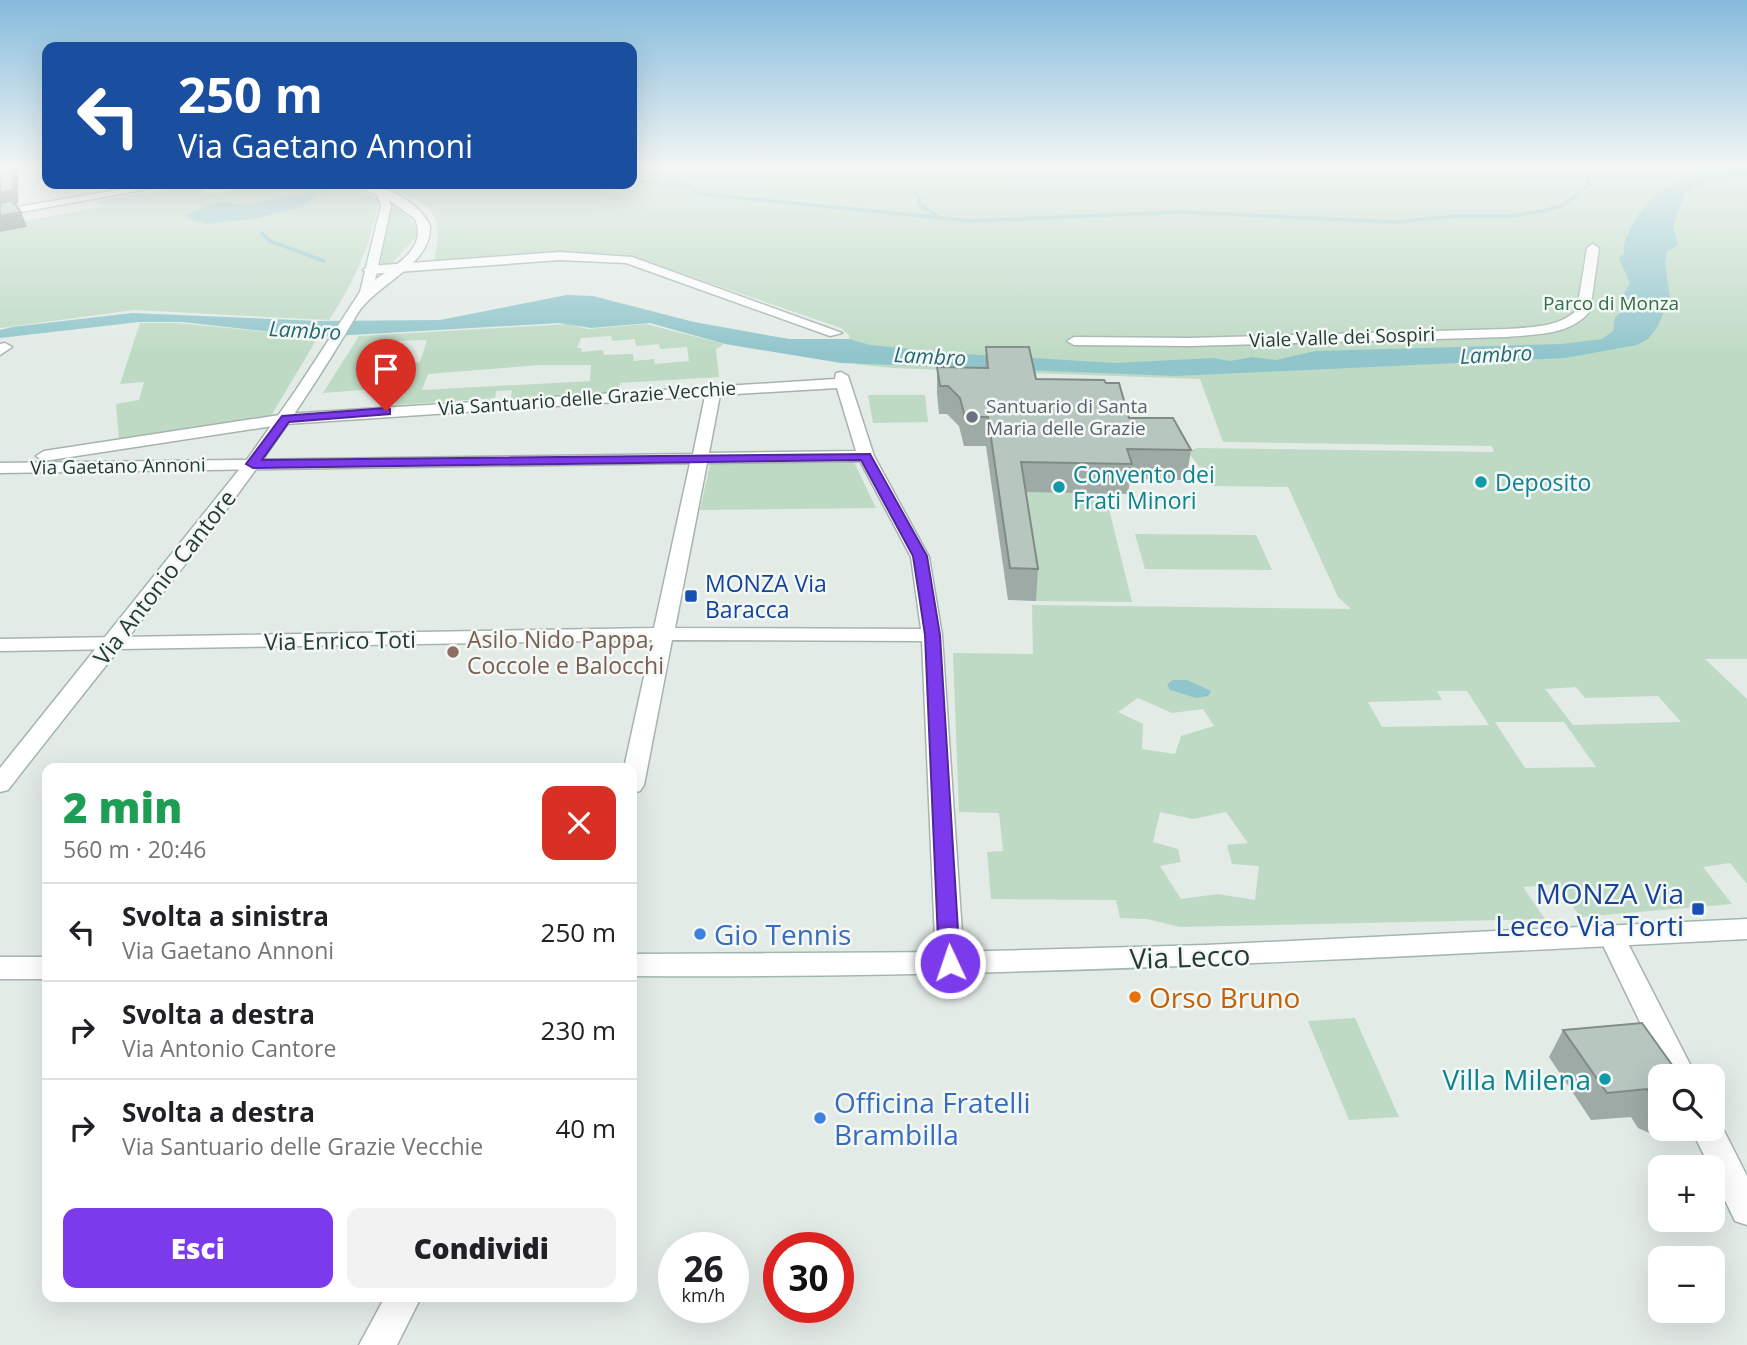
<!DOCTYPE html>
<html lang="it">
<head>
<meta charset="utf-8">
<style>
  body { margin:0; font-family:"Open Sans",sans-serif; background:#f2f2f2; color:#202124; height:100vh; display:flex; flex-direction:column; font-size:26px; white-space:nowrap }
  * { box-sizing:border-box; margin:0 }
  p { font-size:23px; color:#757577 }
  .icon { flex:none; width:38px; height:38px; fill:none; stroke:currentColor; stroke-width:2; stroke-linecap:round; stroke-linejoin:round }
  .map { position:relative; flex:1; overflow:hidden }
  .details { position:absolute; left:42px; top:763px; width:595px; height:539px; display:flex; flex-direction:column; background:#fff; border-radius:14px; box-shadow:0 7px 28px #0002 }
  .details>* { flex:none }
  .hud { position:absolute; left:42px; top:42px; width:595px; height:147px; border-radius:14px; box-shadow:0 7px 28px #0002; background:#1a4fa0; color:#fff; overflow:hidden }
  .controls { position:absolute; left:1648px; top:1064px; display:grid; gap:14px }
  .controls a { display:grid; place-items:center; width:77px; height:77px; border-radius:14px; background:#fff; box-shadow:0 7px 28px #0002; font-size:35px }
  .speed { position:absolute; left:658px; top:1232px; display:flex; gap:14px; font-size:35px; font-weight:700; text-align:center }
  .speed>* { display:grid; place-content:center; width:91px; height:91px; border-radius:50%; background:#fff; box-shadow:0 7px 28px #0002; line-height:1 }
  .speed small { font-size:18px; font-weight:400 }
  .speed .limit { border:10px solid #d22; background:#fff; color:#111 }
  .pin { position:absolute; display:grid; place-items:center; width:60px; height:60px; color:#fff; margin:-72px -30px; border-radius:50% 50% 50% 0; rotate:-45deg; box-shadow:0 0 7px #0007 }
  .pin .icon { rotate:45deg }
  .me { position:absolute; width:77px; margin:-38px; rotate:357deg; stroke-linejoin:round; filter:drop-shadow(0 0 5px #0008) }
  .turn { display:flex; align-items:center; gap:24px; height:147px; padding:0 21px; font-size:32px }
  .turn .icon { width:91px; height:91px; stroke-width:2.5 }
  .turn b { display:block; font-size:49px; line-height:60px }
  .round { display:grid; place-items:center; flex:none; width:74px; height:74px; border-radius:14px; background:#f2f2f2 }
  .headline { display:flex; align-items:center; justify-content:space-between; height:119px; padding:0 21px }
  h1 { font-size:42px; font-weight:800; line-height:52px; color:#1e9e55 }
  .action { display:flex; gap:14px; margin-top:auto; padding:14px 21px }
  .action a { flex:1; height:80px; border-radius:14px; background:#7c3aed; color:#fff; font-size:28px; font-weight:800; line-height:80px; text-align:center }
  .action a+a { background:#f2f2f2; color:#202124 }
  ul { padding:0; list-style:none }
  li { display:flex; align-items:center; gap:21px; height:98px; padding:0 21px; border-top:2px solid #e0e0e0 }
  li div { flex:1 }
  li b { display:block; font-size:26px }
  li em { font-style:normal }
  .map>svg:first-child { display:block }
  .green { fill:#bedac4; fill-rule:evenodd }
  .water { fill:#90c5cb }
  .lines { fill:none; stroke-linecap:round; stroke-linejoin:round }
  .stream { stroke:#90c5cb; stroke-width:3.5 }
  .minor-casing { stroke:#a6b3ae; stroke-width:3 }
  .secondary-casing { stroke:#a2b6ae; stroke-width:3 }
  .minor { fill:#fff; fill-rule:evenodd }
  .secondary { fill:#fff; fill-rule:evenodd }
  .wall { fill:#9eaaa5 }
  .shaded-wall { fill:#818b86 }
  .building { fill:#b8c6c0; stroke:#818b86; stroke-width:2 }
  .route { fill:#7c3aed; stroke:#51269a; stroke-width:2 }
  .worship-dot { fill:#6b7280; stroke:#f3f8f5; stroke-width:2.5 }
  .culture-dot { fill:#0f9aa8; stroke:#f3f8f5; stroke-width:2.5 }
  .transit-dot { fill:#1a4fb4; stroke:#f3f8f5; stroke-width:2.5 }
  .education-dot { fill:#8d6e63; stroke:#f3f8f5; stroke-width:2.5 }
  .shop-dot { fill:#3f7fe0; stroke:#f3f8f5; stroke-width:2.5 }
  .food-dot { fill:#e8710a; stroke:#f3f8f5; stroke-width:2.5 }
  .labels { text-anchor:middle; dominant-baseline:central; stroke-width:5; stroke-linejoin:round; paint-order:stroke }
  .far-park-label { font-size:19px; fill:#326e46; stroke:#f3f8f5 }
  .far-street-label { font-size:19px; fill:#243b34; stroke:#f3f8f5 }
  .far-worship-label { font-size:19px; fill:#5b616d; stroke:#f3f8f5; text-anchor:start }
  .far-water-label { font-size:21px; font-style:italic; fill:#246871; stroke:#f3f8f5 }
  .culture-label { font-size:23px; fill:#0d838f; stroke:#f3f8f5; text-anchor:start }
  .street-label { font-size:23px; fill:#243b34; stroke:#f3f8f5 }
  .transit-label { font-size:23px; fill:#164399; stroke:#f3f8f5; text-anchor:start }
  .education-label { font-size:23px; fill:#785e54; stroke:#f3f8f5; text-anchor:start }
  .near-transit-label { font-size:28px; fill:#164399; stroke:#f3f8f5; text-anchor:end }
  .near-shop-label { font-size:28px; fill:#366cbe; stroke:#f3f8f5; text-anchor:start }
  .near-street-label { font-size:28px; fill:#243b34; stroke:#f3f8f5 }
  .near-food-label { font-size:28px; fill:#c56008; stroke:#f3f8f5; text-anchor:start }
  .near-culture-label { font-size:28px; fill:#0d838f; stroke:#f3f8f5; text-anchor:end }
</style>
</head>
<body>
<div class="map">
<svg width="1747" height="1345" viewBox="0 0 1747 1345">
  <rect width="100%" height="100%" fill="#e3ebe7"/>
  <g class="green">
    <path d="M 632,167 L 1747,167 L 1747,659 L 1705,659 L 1747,699 L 1747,884 L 1730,863 L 1703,867 L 1732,904 L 1580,917 L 1557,884 L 1523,887 L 1545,919 L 1180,927 L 1147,919 L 1120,918 L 1116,900 L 991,899 L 987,852 L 1003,851 L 999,813 L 959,812 L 953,653 L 1033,654 L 1032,605 L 1351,609 L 1338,597 L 1288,487 L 1213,486 L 1188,452 L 1197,448 L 1494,452 L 1492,446 L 1223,442 L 1200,379 L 892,368 L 856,364 L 849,335 L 841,328 L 631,256 L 571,252 L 433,263 C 449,203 422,202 376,184 L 632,184 ZM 1576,687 L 1585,698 L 1658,696 L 1681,722 L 1573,725 L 1545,689 ZM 1437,691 L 1467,691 L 1489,725 L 1382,727 L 1368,702 L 1442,700 ZM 1138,698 L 1172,713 L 1203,709 L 1214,726 L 1181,736 L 1175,754 L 1142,749 L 1143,724 L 1118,712 ZM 1495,722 L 1564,722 L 1596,767 L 1525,768 ZM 1160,812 L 1193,819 L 1226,812 L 1248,843 L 1227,845 L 1232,864 L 1259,866 L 1255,900 L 1218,894 L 1181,899 L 1160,866 L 1181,862 L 1178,849 L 1153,842 Z"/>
    <path d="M 196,184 L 208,194 C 252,186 341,168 378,200 C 372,243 353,284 329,320 L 134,310 L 0,328 L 0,232 L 27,227 L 22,222 L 105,206 L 98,201 Z"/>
    <path d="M 390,199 L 416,226 L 416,237 L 391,264 L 380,265 L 392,206 Z"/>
    <path d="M 140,323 L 177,323 L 318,337 L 271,416 L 119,441 L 116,404 L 139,400 L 144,382 L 120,384 Z"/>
    <path d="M 567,324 L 588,329 L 646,324 L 724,344 L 716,349 L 719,377 L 620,383 L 619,392 L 511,398 L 512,390 L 496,391 L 495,398 L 395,405 L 400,387 L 323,393 L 359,336 ZM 611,336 L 612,341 L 635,339 L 636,346 L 659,344 L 660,349 L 687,347 L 689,361 L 655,364 L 654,359 L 634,361 L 633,354 L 604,355 L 603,350 L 582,352 L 581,348 L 577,348 L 581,338 ZM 427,340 L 420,362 L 414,363 L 407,383 L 364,385 L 372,364 L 382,363 L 390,341 ZM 540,365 L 591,365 L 590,381 L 422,390 L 428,374 Z"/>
    <path d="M 868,395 L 925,395 L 928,422 L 873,423 Z"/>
    <path d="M 854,462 L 876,508 L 700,510 L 710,464 Z"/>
    <path d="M 1019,491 L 1105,493 L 1132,602 L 1036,601 Z"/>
    <path d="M 1135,534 L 1256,535 L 1272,570 L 1145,569 Z"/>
    <path d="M 1355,1018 L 1399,1117 L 1349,1120 L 1308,1021 Z"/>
  </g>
  <g class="water">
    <path d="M 1747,168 L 1747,177 L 1717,180 L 1695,186 L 1685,193 L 1673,227 L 1678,245 L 1667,252 L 1665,263 L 1670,298 L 1658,326 L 1648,339 L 1637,345 L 1565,358 L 1176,376 L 1101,373 L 841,363 L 725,344 L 650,323 L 591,328 L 559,323 L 317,337 L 182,322 L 139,322 L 0,338 L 0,330 L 12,327 L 132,313 L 318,321 L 440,320 L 567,295 L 593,296 L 694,322 L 789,339 L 849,339 L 870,345 L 964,354 L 1115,363 L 1213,358 L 1230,361 L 1252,357 L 1276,360 L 1316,351 L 1562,344 L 1602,339 L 1613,331 L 1615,317 L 1626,309 L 1624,294 L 1630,283 L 1619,258 L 1624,253 C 1622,245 1628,233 1633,224 C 1656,180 1700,171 1747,168 Z"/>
    <path d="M 319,190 L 304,207 L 257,218 L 207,224 L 191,220 L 185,214 L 220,202 L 245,205 Z"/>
    <path d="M 1173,680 L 1187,680 L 1211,691 L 1208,696 L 1196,698 L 1170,690 L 1167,685 Z"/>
  </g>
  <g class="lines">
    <g class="stream">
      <path d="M 632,181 L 683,184 L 701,194 L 971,221 L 1180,212 L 1396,222 L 1456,216 L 1512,216 L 1543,211 L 1564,205 L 1590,184 L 1585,170 L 1587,167"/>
      <path d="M 320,192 L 327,191"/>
      <path d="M 915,193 L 919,196 L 919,204 L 937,216"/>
      <path d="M 262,233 L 270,241 L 324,261"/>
    </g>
    <defs>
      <g id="minor">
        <path d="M 152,184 L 174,184 L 0,216 L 0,210 Z"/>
        <path d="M 1593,244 L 1599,248 L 1590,311 C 1570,336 1535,334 1506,337 L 1190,346 L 1074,345 L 1067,341 L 1074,337 L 1190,338 L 1506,329 C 1531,327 1558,328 1577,310 L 1587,248 Z"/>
        <path d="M 560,252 L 632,257 L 842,333 L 830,336 L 626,263 L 560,260 L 369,274 L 363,270 L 369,266 Z"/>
        <path d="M 5,343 L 12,347 L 0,355 L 0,344 Z"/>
        <path d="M 841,372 L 848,376 L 874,456 L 929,557 L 942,635 L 964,963 L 960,971 L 950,974 L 940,971 L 936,963 L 922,641 L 672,640 L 644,785 L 640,791 L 632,793 L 632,768 L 624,768 L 652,640 L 0,651 L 0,639 L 654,628 L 690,463 L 0,473 L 0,463 L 693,454 L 705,396 L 286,424 L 44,461 L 36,456 L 44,451 L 286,414 L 835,379 L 836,373 ZM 837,388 L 856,451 L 709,453 L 720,395 ZM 860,461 L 911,557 L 921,629 L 675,628 L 707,463 Z"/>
        <path d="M 1611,925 L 1620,928 L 1696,1076 L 1666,1076 L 1598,935 L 1602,928 Z"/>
        <path d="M 1713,1118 L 1718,1119 L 1747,1176 L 1747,1225 L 1735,1221 L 1713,1175 L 1713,1167 L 1710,1167 L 1691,1129 L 1713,1129 Z"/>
        <path d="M 385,1297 L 421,1297 L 397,1345 L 359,1345 Z"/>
      </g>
      <g id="secondary">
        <path d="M 354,184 C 382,183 418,200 430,226 C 432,266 375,283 356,316 C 257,485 128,635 8,790 L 0,792 L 0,768 L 246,461 L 296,390 L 360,292 L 381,206 L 377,195 ZM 389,200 L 415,219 C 428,248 396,265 375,280 L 391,206 Z"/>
        <path d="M 1747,919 L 1747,939 C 1375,958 1004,979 632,976 L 632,954 L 950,952 L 1206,945 Z"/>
        <rect x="0" y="957" width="47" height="22"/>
      </g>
    </defs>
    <use href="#minor" class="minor-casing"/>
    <use href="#secondary" class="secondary-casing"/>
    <use href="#minor" class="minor"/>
    <use href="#secondary" class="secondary"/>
  </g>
  <g class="wall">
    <path d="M 986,347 L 1036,379 L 1129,418 L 1191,450 L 1186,480 L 1130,479 L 1128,494 L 1026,492 L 1038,569 L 1036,601 L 1008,600 L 986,446 L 964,446 L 959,426 L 947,414 L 939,414 L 937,394 L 937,367 L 985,368 Z"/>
    <path d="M 1563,1030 L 1661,1076 L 1661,1129 L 1667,1129 L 1665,1132 L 1654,1135 L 1638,1128 L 1631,1117 L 1591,1120 L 1549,1057 Z"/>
  </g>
  <g class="shaded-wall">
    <path d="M 13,167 L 18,168 L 18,204 L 0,209 L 0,193 Z"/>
    <path d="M 21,212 L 27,227 L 0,232 L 0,216 Z"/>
    <path d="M 1661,1125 L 1661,1129 L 1667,1129 L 1665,1132 L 1654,1135 Z"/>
  </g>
  <g class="building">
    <path d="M 0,167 L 13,167 L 13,190 L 0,193 Z"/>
    <path d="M 12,201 L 21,212 L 0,216 L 0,203 Z"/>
    <path d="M 986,347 L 1029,347 L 1036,379 L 1104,380 L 1106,383 L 1119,383 L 1129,418 L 1173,418 L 1191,450 L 1127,449 L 1132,464 L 1021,462 L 1038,569 L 1010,568 L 988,417 L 965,417 L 960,398 L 948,386 L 940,386 L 937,367 L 988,368 Z"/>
    <path d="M 1642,1023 L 1680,1076 L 1661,1076 L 1661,1103 L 1655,1101 L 1647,1089 L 1607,1093 L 1563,1030 Z"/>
  </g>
  <linearGradient id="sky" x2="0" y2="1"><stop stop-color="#85bbdc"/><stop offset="0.47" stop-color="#f2f6f4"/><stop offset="1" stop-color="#f2f6f4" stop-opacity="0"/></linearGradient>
  <rect width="1747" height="355" fill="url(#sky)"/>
  <path class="route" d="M 386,408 L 390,409 L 390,414 L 289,422 L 262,460 L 870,454 L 927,556 L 940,635 L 960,963 L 957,968 L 942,968 L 939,963 L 925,635 L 919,595 L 913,556 L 861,460 L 253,468 L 246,464 L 282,416 Z"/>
  <circle class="worship-dot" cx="972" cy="417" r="7"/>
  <g class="culture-dot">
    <circle cx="1481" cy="482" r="7"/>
    <circle cx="1059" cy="487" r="7"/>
    <circle cx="1605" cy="1079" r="7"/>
  </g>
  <g class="transit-dot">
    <rect x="684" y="589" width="14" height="14" rx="3.5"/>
    <rect x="1691" y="902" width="14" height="14" rx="3.5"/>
  </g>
  <circle class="education-dot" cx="453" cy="652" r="7"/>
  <g class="shop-dot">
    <circle cx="700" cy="934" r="7"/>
    <circle cx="820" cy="1118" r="7"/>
  </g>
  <circle class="food-dot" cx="1135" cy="997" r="7"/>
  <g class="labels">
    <g class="far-park-label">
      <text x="1611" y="303">Parco di Monza</text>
    </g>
    <g class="far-street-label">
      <text transform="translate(1342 337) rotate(-2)">Viale Valle dei Sospiri</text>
      <text transform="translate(587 398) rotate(-4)">Via Santuario delle Grazie Vecchie</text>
      <text transform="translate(118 466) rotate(-1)">Via Gaetano Annoni</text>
    </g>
    <g class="far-worship-label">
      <text x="986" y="406">Santuario di Santa<tspan x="986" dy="22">Maria delle Grazie</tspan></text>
    </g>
    <g class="far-water-label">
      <text transform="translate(305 330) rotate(3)">Lambro</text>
      <text transform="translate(1496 354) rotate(-3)">Lambro</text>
      <text transform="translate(930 356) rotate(3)">Lambro</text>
    </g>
    <g class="culture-label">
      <text x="1073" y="474">Convento dei<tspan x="1073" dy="26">Frati Minori</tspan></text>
      <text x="1495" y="482">Deposito</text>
    </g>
    <g class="street-label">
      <text transform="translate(164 577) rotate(-52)">Via Antonio Cantore</text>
      <text transform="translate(340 640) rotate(-1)">Via Enrico Toti</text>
    </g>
    <g class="transit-label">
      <text x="705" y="583">MONZA Via<tspan x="705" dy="26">Baracca</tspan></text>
    </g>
    <g class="education-label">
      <text x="467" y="639">Asilo Nido Pappa,<tspan x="467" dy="26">Coccole e Balocchi</tspan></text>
    </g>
    <g class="near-transit-label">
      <text x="1684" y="893">MONZA Via<tspan x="1684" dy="32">Lecco Via Torti</tspan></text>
    </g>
    <g class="near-shop-label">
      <text x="714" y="934">Gio Tennis</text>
      <text x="834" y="1102">Officina Fratelli<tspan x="834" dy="32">Brambilla</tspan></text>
    </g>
    <g class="near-street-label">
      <text transform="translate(1190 956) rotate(-2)">Via Lecco</text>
    </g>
    <g class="near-food-label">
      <text x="1149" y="997">Orso Bruno</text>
    </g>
    <g class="near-culture-label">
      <text x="1591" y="1079">Villa Milena</text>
    </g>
  </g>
</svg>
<div class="controls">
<a><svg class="icon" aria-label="search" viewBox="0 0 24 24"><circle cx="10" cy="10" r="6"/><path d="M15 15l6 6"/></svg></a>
<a>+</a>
<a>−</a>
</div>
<div class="speed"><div>26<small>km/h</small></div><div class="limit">30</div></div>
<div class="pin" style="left:386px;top:411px;background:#d93025"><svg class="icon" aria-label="arrive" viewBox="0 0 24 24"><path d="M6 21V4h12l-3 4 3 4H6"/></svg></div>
<svg class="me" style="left:950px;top:963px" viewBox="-20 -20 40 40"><circle r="17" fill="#7c3aed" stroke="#fff" stroke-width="3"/><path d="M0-11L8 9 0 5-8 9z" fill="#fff"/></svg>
<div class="hud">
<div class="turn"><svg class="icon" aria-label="left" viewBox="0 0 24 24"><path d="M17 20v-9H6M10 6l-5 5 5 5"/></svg><div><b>250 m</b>Via Gaetano Annoni</div></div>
</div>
<section class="details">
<div class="headline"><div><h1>2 min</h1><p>560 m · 20:46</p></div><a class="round" style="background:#d93025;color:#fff"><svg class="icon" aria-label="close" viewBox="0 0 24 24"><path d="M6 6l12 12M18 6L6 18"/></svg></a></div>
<ul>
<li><svg class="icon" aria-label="left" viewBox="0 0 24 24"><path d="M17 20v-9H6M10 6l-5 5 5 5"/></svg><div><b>Svolta a sinistra</b><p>Via Gaetano Annoni</p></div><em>250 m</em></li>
<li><svg class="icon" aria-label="right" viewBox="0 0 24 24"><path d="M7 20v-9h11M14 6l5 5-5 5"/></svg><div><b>Svolta a destra</b><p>Via Antonio Cantore</p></div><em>230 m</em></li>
<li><svg class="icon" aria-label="right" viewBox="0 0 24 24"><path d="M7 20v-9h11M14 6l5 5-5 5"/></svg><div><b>Svolta a destra</b><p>Via Santuario delle Grazie Vecchie</p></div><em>40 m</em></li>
</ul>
<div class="action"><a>Esci</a><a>Condividi</a></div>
</section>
</div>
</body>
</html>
